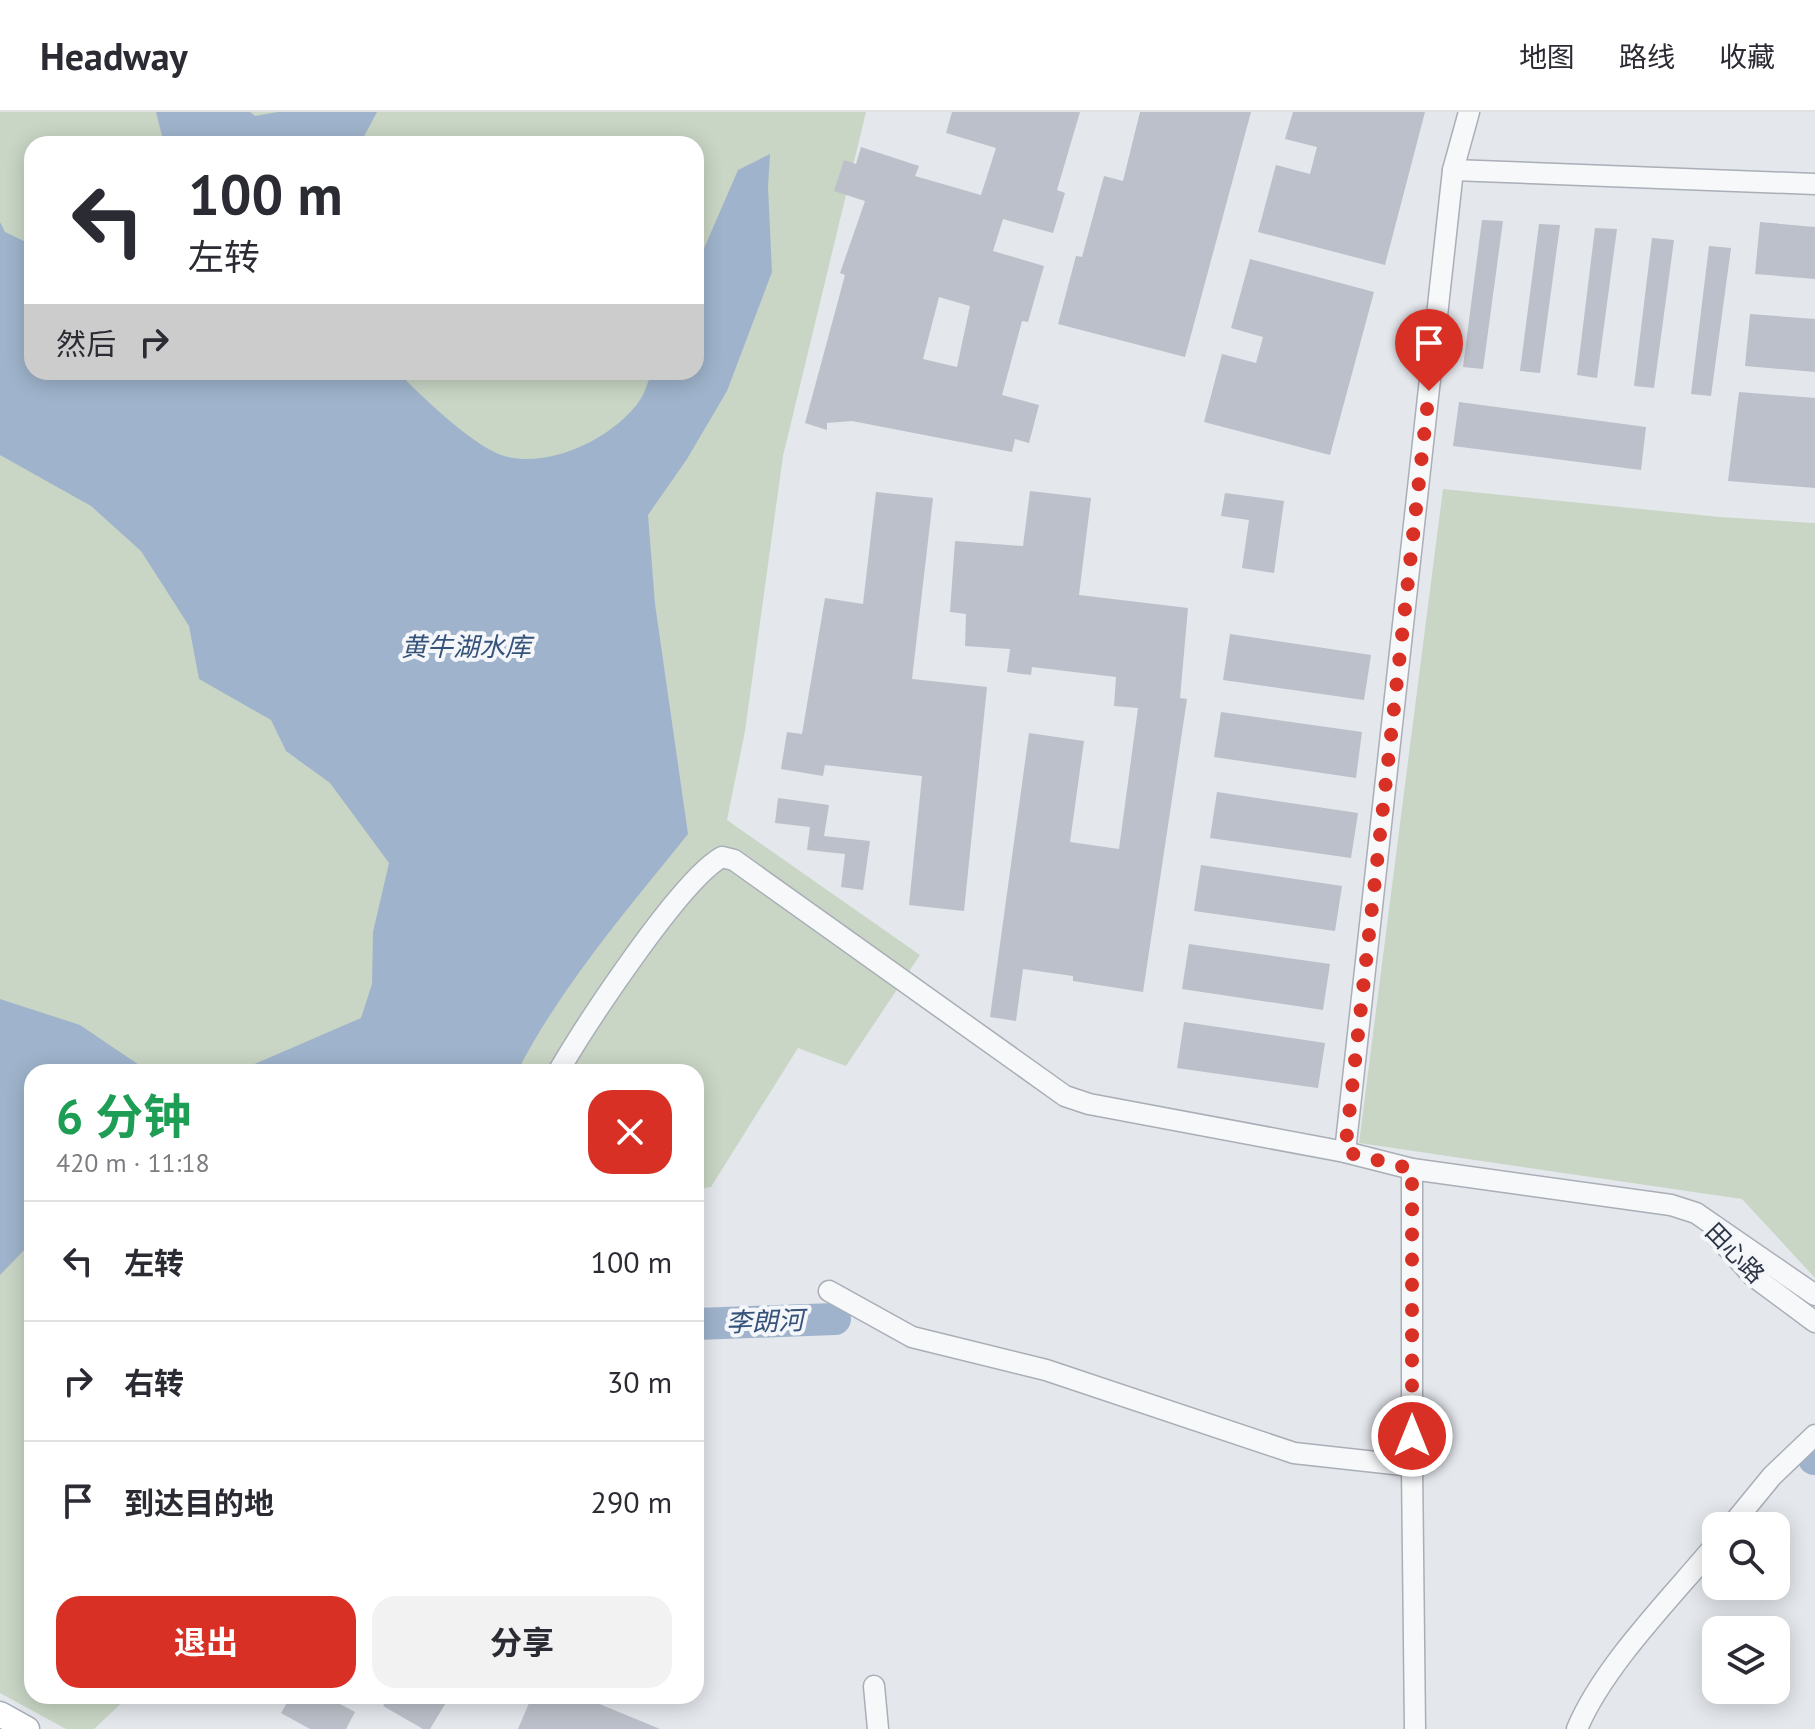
<!DOCTYPE html>
<html lang="zh">
<head>
<meta charset="utf-8">
<style>
  body { margin:0; font-family:"PT Sans","Noto Sans SC",sans-serif; background:#f2f2f3; color:#2b2b33; height:100vh; display:flex; flex-direction:column; font-size:30px; white-space:nowrap }
  * { box-sizing:border-box; margin:0 }
  p { font-size:26px; color:#7c7c81 }
  .icon { flex:none; width:44px; height:44px; fill:none; stroke:currentColor; stroke-width:2; stroke-linecap:round; stroke-linejoin:round }
  .map { position:relative; flex:1; overflow:hidden }
  .panel { position:absolute; left:24px; top:952px; width:680px; height:640px; display:flex; flex-direction:column; background:#fff; border-radius:24px; box-shadow:0 4px 20px #0003 }
  .panel>* { flex:none }
  .banner { position:absolute; left:24px; top:24px; width:680px; height:244px; border-radius:24px; box-shadow:0 4px 20px #0003; background:#fff; color:#2b2b33; overflow:hidden }
  .controls { position:absolute; left:1702px; top:1400px; display:grid; gap:16px }
  .controls a { display:grid; place-items:center; width:88px; height:88px; border-radius:16px; background:#fff; box-shadow:0 4px 20px #0003; font-size:40px }
  .pin { position:absolute; display:grid; place-items:center; width:68px; height:68px; color:#fff; margin:-82px -34px; border-radius:50% 50% 50% 0; rotate:-45deg; box-shadow:0 0 8px #0007 }
  .pin .icon { rotate:45deg }
  .me { position:absolute; width:88px; margin:-44px; rotate:0deg; stroke-linejoin:round; filter:drop-shadow(0 0 6px #0008) }
  .turn { display:flex; align-items:center; gap:28px; height:168px; padding:0 32px; font-size:36px }
  .turn .icon { width:104px; height:104px; stroke-width:2.5 }
  .turn b { display:block; font-size:56px; line-height:68px }
  .then { display:flex; align-items:center; height:76px; padding:0 32px; background:#0003; gap:16px; font-size:30px }
  .round { display:grid; place-items:center; flex:none; width:84px; height:84px; border-radius:24px; background:#f2f2f3 }
  .overview { display:flex; align-items:center; justify-content:space-between; height:136px; padding:0 32px }
  h1 { font-size:48px; font-weight:700; line-height:60px; color:#1e9e55 }
  .primary-button { display:flex; gap:16px; margin-top:auto; padding:16px 32px }
  .primary-button a { flex:1; height:92px; border-radius:24px; background:#d93025; color:#fff; font-size:32px; font-weight:700; line-height:92px; text-align:center }
  .primary-button a+a { background:#f2f2f3; color:#2b2b33 }
  ul { padding:0; list-style:none }
  li { display:flex; align-items:center; gap:24px; height:120px; padding:0 32px; border-top:2px solid #e1e1e2 }
  li div { flex:1 }
  li b { display:block; font-size:30px }
  li em { font-style:normal }
  header { display:flex; align-items:center; gap:48px; box-sizing:border-box; height:112px; padding:0 40px; background:#fff; border-bottom:2px solid #e1e1e2 }
  header strong { font-size:38px }
  nav { display:flex; gap:44px; margin-inline-start:auto; font-size:28px }
  .map>svg:first-child { display:block }
  .green { fill:#c9d6c5; fill-rule:evenodd }
  .water { fill:#9fb4cc }
  .lines { fill:none; stroke-linecap:round; stroke-linejoin:round }
  .river { stroke:#9fb4cc; stroke-width:32 }
  .building { fill:#bbc0ca; fill-rule:evenodd }
  .minor-casing { stroke:#a9aeb7; stroke-width:23 }
  .major-casing { stroke:#a3abb8; stroke-width:27 }
  .minor { stroke:#f7f8fa; stroke-width:20 }
  .major { stroke:#fff; stroke-width:24 }
  .route { stroke:#d93025; stroke-width:14; stroke-dasharray:0 25.2 }
  .labels { text-anchor:middle; dominant-baseline:central; stroke-width:8; stroke-linejoin:round; paint-order:stroke }
  .street-label { font-size:24px; fill:#2b3445; stroke:#f4f6f9 }
  .water-label { font-size:26px; font-style:italic; fill:#34527a; stroke:#f4f6f9 }
</style>
</head>
<body>
<header>
<strong>Headway</strong>
<nav><a>地图</a><a>路线</a><a>收藏</a></nav>
</header>
<div class="map">
<svg width="1815" height="1617" viewBox="0 0 1815 1617">
  <rect width="100%" height="100%" fill="#e4e7ec"/>
  <g class="green">
    <path d="M 0,0 L 866,0 L 783,344 L 745,619 L 727,708 L 920,843 L 846,954 L 798,936 L 711,1075 L 696,1078 L 696,960 L 32,960 L 32,1584 L 129,1584 L 94,1617 L 66,1617 L 0,1581 ZM 32,32 L 696,32 L 696,260 L 32,260 Z"/>
    <path d="M 1443,377 L 1720,405 L 1815,411 L 1815,1166 L 1742,1087 L 1359,1031 Z"/>
  </g>
  <g class="water">
    <path d="M 156,0 L 250,0 L 255,4 L 278,0 L 377,0 L 360,32 L 164,32 Z"/>
    <path d="M 770,42 L 768,75 L 772,160 L 727,279 L 687,347 L 648,403 L 655,492 L 688,722 C 628,797 561,874 517,960 L 236,960 L 361,906 L 372,872 L 373,820 L 389,751 L 330,671 L 286,639 L 271,608 L 199,567 L 189,514 L 141,439 L 91,394 L 0,343 L 0,110 L 5,120 L 32,133 L 32,260 L 398,260 C 421,284 474,335 504,344 C 550,357 614,326 640,288 C 645,281 648,269 652,260 L 696,260 L 696,155 L 738,58 Z"/>
    <path d="M 0,887 L 80,913 L 148,959 L 193,960 L 32,960 L 32,1130 L 0,1163 Z"/>
  </g>
  <g class="lines">
    <g class="river">
      <path d="M 696,1212 L 835,1207"/>
      <path d="M 1814,1347 L 1815,1347"/>
    </g>
  </g>
  <g class="building">
    <path d="M 952,0 L 1080,0 L 1057,78 L 1065,81 L 1053,121 L 1003,107 L 993,139 L 1044,154 L 1028,210 L 1022,209 L 1002,283 L 1039,293 L 1029,331 L 1015,327 L 1012,340 L 852,309 L 827,311 L 827,318 L 805,311 L 845,163 L 840,161 L 865,89 L 834,79 L 844,48 L 856,52 L 861,35 L 919,54 L 915,64 L 981,83 L 996,36 L 946,21 ZM 939,185 L 970,194 L 957,255 L 923,247 Z"/>
    <path d="M 1140,0 L 1251,0 L 1185,245 L 1058,212 L 1076,144 L 1082,145 L 1104,64 L 1123,69 Z"/>
    <path d="M 1293,0 L 1425,0 L 1385,153 L 1258,120 L 1276,53 L 1310,62 L 1317,35 L 1285,27 Z"/>
    <path d="M 1482,108 L 1503,109 L 1483,257 L 1463,255 Z"/>
    <path d="M 1760,110 L 1815,115 L 1815,167 L 1755,162 Z"/>
    <path d="M 1539,112 L 1560,113 L 1540,261 L 1520,259 Z"/>
    <path d="M 1595,116 L 1617,117 L 1597,266 L 1577,263 Z"/>
    <path d="M 1652,126 L 1674,128 L 1654,276 L 1634,274 Z"/>
    <path d="M 1709,134 L 1731,136 L 1711,284 L 1691,282 Z"/>
    <path d="M 1250,147 L 1374,180 L 1330,343 L 1204,310 L 1222,242 L 1256,251 L 1263,225 L 1231,216 Z"/>
    <path d="M 1750,202 L 1815,207 L 1815,260 L 1745,254 Z"/>
    <path d="M 1739,280 L 1815,286 L 1815,376 L 1728,369 Z"/>
    <path d="M 1459,290 L 1646,315 L 1641,358 L 1453,334 Z"/>
    <path d="M 1030,379 L 1091,386 L 1079,483 L 1188,496 L 1180,586 L 1187,587 L 1143,880 L 1073,869 L 1073,864 L 1023,857 L 1016,909 L 990,905 L 1029,621 L 1084,629 L 1070,730 L 1119,737 L 1138,596 L 1114,594 L 1116,565 L 1032,555 L 1031,563 L 1007,560 L 1010,537 L 965,534 L 966,502 L 950,500 L 955,429 L 1023,434 Z"/>
    <path d="M 876,380 L 933,386 L 912,567 L 987,575 L 964,799 L 909,793 L 922,664 L 825,653 L 823,664 L 781,657 L 787,620 L 802,622 L 825,486 L 863,492 Z"/>
    <path d="M 1225,381 L 1284,389 L 1274,461 L 1242,456 L 1249,408 L 1221,404 Z"/>
    <path d="M 1230,522 L 1371,543 L 1364,588 L 1223,568 Z"/>
    <path d="M 1221,600 L 1362,620 L 1356,666 L 1214,645 Z"/>
    <path d="M 1217,680 L 1358,701 L 1351,746 L 1210,726 Z"/>
    <path d="M 778,686 L 829,693 L 824,724 L 870,729 L 863,778 L 841,775 L 845,742 L 807,738 L 810,715 L 775,711 Z"/>
    <path d="M 1201,753 L 1342,774 L 1335,819 L 1194,799 Z"/>
    <path d="M 1189,832 L 1330,852 L 1323,898 L 1182,877 Z"/>
    <path d="M 1184,910 L 1325,931 L 1318,976 L 1177,956 Z"/>
    <path d="M 291,1584 L 325,1584 L 355,1600 L 346,1617 L 310,1617 L 281,1601 Z"/>
    <path d="M 389,1584 L 450,1584 L 430,1617 L 423,1617 L 383,1594 Z"/>
    <path d="M 532,1584 L 580,1584 L 660,1617 L 518,1617 Z"/>
  </g>
  <g class="lines">
    <defs>
      <g id="minor">
        <path d="M 1453,58 L 1815,72"/>
        <path d="M 558,960 C 585,914 680,768 722,745 L 734,748 L 1065,984 L 1089,992 L 1345,1040 L 1412,1057 L 1671,1093 L 1696,1101 L 1815,1183"/>
        <path d="M 1345,1040 L 1453,58 L 1469,0"/>
        <path d="M 1412,1057 L 1412,1354"/>
        <path d="M 1715,1122 L 1753,1164 L 1815,1210"/>
        <path d="M 829,1179 L 912,1225 L 1046,1258 L 1294,1341 L 1412,1354 L 1415,1617"/>
        <path d="M 1731,1414 L 1772,1364 L 1815,1323"/>
        <path d="M 874,1574 L 878,1617"/>
        <path d="M 1577,1617 C 1603,1554 1672,1485 1716,1432"/>
      </g>
      <path id="major" d="M 0,1602 L 27,1617"/>
    </defs>
    <use href="#minor" class="minor-casing"/>
    <use href="#major" class="major-casing"/>
    <use href="#minor" class="minor"/>
    <use href="#major" class="major"/>
  </g>
  <g class="lines">
    <path class="route" d="M 1412,1324 L 1412,1057 L 1345,1040 L 1429,279"/>
  </g>
  <g class="labels">
    <g class="street-label">
      <text transform="translate(1735 1141) rotate(46)">田心路</text>
    </g>
    <g class="water-label">
      <text x="466" y="534">黄牛湖水库</text>
      <text transform="translate(765 1209) rotate(-2)">李朗河</text>
    </g>
  </g>
</svg>
<div class="controls">
<a><svg class="icon" aria-label="search" viewBox="0 0 24 24"><circle cx="10" cy="10" r="6"/><path d="M15 15l6 6"/></svg></a>
<a><svg class="icon" aria-label="layers" viewBox="0 0 24 24"><path d="M12 4l9 5-9 5-9-5zM3 14l9 5 9-5"/></svg></a>
</div>
<div class="pin" style="left:1429px;top:279px;background:#d93025"><svg class="icon" aria-label="arrive" viewBox="0 0 24 24"><path d="M6 21V4h12l-3 4 3 4H6"/></svg></div>
<svg class="me" style="left:1412px;top:1324px" viewBox="-20 -20 40 40"><circle r="17" fill="#d93025" stroke="#fff" stroke-width="3"/><path d="M0-11L8 9 0 5-8 9z" fill="#fff"/></svg>
<div class="banner">
<div class="turn"><svg class="icon" aria-label="left" viewBox="0 0 24 24"><path d="M17 20v-9H6M10 6l-5 5 5 5"/></svg><div><b>100 m</b>左转</div></div>
<div class="then">然后<svg class="icon" aria-label="right" viewBox="0 0 24 24"><path d="M7 20v-9h11M14 6l5 5-5 5"/></svg></div>
</div>
<section class="panel">
<div class="overview"><div><h1>6 分钟</h1><p>420 m · 11:18</p></div><a class="round" style="background:#d93025;color:#fff"><svg class="icon" aria-label="close" viewBox="0 0 24 24"><path d="M6 6l12 12M18 6L6 18"/></svg></a></div>
<ul>
<li><svg class="icon" aria-label="left" viewBox="0 0 24 24"><path d="M17 20v-9H6M10 6l-5 5 5 5"/></svg><div><b>左转</b></div><em>100 m</em></li>
<li><svg class="icon" aria-label="right" viewBox="0 0 24 24"><path d="M7 20v-9h11M14 6l5 5-5 5"/></svg><div><b>右转</b></div><em>30 m</em></li>
<li><svg class="icon" aria-label="arrive" viewBox="0 0 24 24"><path d="M6 21V4h12l-3 4 3 4H6"/></svg><div><b>到达目的地</b></div><em>290 m</em></li>
</ul>
<div class="primary-button"><a>退出</a><a>分享</a></div>
</section>
</div>
</body>
</html>
